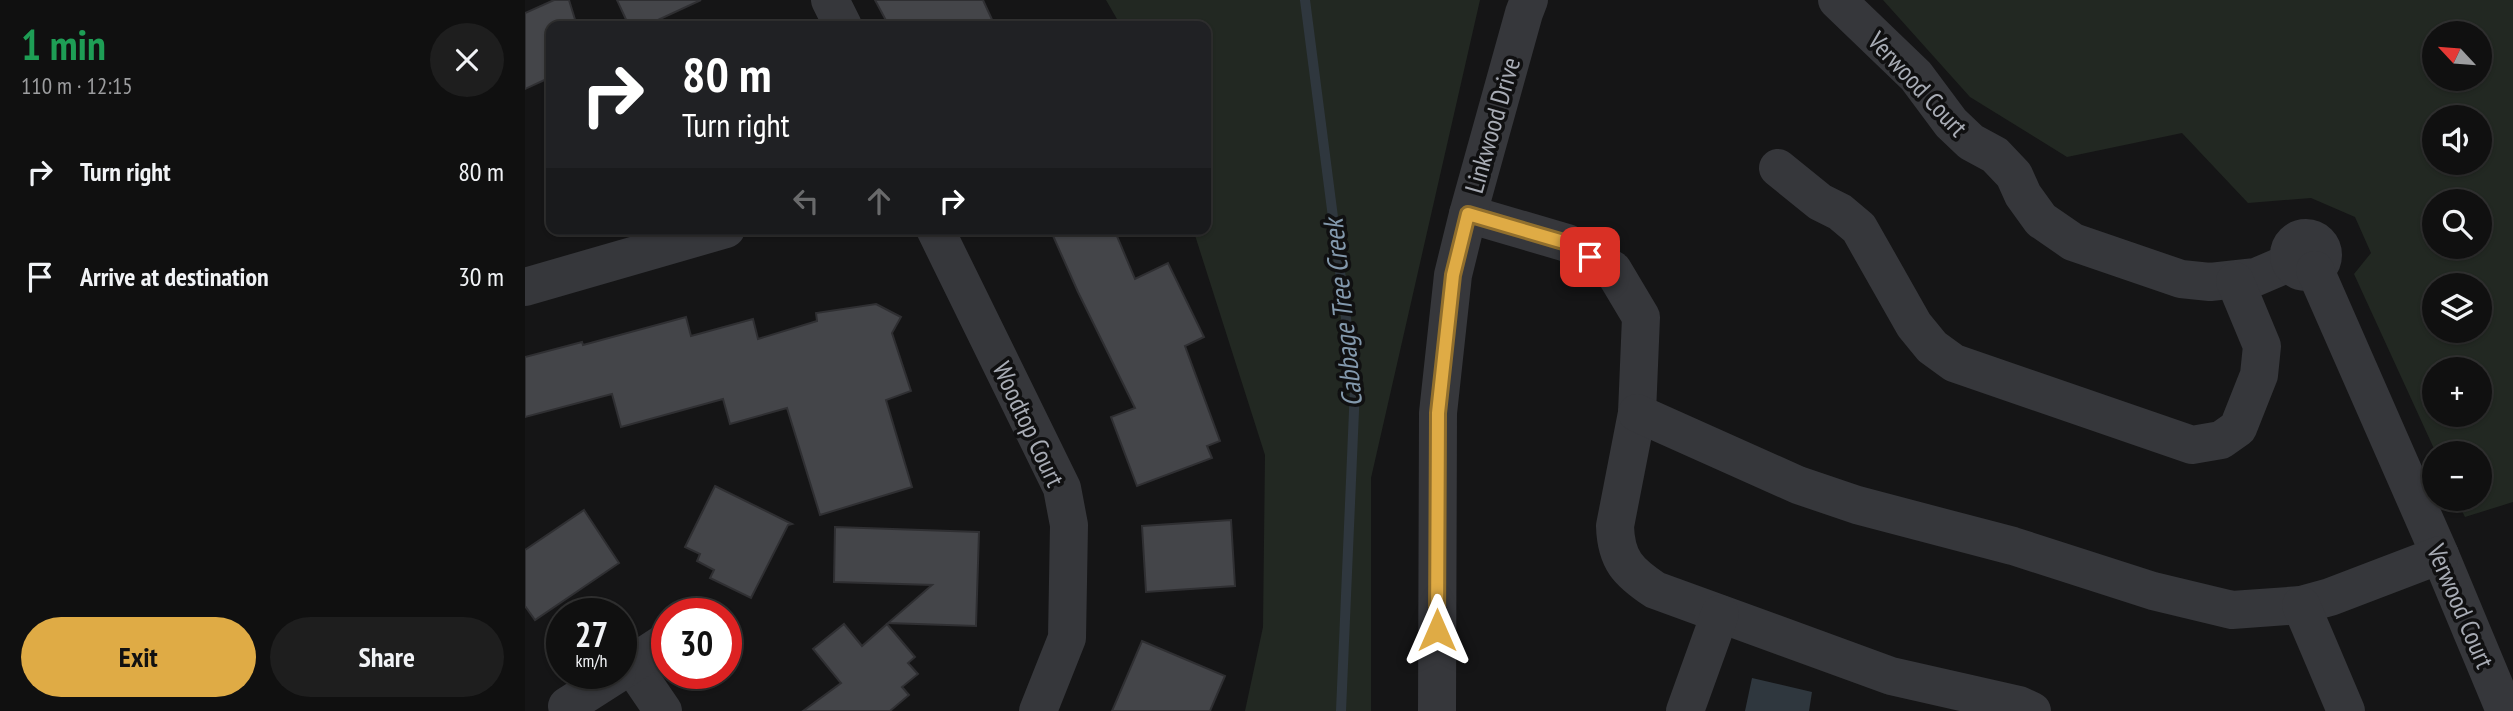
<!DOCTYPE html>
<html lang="en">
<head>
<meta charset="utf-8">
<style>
  body { margin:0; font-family:"PT Sans Narrow",sans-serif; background:#1e1e1e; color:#f1f3f6; height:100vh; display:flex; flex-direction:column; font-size:26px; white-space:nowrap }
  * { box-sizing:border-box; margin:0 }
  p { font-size:23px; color:#9c9d9f }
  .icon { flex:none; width:38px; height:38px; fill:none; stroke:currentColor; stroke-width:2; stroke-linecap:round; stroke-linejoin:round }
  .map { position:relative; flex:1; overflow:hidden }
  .drawer { display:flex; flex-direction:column; background:#101010; width:525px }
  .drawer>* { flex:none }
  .top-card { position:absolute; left:21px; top:21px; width:665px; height:214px; border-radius:14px; box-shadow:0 2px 5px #0004,0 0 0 2px #303030; background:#202124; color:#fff; overflow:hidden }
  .needle { width:46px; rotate:296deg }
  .buttons { position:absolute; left:1897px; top:21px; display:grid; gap:14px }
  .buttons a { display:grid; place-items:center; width:70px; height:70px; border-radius:50%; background:#101010; box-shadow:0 2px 5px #0004,0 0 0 2px #303030; font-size:35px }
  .speed { position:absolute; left:21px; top:598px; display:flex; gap:14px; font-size:35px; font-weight:700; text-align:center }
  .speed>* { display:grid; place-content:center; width:91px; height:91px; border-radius:50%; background:#101010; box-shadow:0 2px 5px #0004,0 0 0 2px #303030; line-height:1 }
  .speed small { font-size:18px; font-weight:400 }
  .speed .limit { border:10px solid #d22; background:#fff; color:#111 }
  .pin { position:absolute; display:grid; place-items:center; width:60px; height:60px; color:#fff; margin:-30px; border-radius:14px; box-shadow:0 4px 10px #0006 }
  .me { position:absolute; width:77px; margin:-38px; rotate:0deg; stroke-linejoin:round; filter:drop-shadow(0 0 5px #0008) }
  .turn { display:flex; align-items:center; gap:24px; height:147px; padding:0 21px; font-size:32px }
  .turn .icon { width:91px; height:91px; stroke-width:2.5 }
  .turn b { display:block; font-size:49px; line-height:60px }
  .lanes { display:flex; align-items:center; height:66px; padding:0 21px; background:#0003; justify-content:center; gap:35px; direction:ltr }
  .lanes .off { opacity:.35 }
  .round { display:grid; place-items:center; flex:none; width:74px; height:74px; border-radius:37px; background:#1e1e1e }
  .head { display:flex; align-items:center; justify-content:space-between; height:119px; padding:0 21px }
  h1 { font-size:42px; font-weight:700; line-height:52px; color:#1e9e55 }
  .cta { display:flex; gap:14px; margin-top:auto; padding:14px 21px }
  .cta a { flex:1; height:80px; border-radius:42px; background:#dfab45; color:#111; font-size:28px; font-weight:700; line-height:80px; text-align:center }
  .cta a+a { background:#1e1e1e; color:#f1f3f6 }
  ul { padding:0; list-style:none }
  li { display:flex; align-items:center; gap:21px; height:105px; padding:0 21px }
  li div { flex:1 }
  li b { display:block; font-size:26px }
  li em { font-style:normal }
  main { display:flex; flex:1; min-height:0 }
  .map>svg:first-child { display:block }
  .green { fill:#222822; fill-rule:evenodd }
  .water { fill:#2f373e }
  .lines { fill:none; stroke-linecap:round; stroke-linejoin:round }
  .stream { stroke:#2f373e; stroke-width:10 }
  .building { fill:#444549; stroke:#2f2f32; stroke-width:2 }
  .minor { stroke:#36373b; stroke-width:38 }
  .route-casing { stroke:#916f2d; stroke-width:18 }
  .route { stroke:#dfab45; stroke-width:12 }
  .labels { text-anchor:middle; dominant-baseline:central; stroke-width:7; stroke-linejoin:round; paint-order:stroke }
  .street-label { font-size:26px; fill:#a8acb5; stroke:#101011 }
  .water-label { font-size:28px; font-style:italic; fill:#8399ad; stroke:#101011 }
</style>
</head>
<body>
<main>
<section class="drawer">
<div class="head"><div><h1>1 min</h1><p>110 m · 12:15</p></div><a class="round"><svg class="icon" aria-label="close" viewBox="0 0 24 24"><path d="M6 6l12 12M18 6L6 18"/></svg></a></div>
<ul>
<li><svg class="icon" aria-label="right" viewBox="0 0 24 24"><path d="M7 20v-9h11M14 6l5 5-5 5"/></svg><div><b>Turn right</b></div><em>80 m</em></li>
<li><svg class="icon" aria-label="arrive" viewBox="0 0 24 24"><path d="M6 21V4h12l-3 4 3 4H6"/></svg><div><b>Arrive at destination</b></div><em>30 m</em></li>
</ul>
<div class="cta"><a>Exit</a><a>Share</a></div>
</section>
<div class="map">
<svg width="1988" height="711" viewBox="0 0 1988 711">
  <rect width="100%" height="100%" fill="#151516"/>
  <g class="green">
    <path d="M 581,0 L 955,0 L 846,478 L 846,711 L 720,711 L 738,627 L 740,455 L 668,229 L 681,229 L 681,26 L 596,26 Z"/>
    <path d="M 1358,0 L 1988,0 L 1988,502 L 1940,517 L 1931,499 L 1955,499 L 1955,453 L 1911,453 L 1829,274 L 1846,253 L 1830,217 L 1786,198 L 1723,203 L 1657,133 L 1542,157 L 1445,97 ZM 1909,33 L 1955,33 L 1955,79 L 1909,79 ZM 1909,117 L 1955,117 L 1955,163 L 1909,163 ZM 1909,201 L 1955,201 L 1955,247 L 1909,247 ZM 1909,285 L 1955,285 L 1955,331 L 1909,331 ZM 1909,369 L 1955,369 L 1955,415 L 1909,415 Z"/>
  </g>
  <path class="water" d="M 1227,678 L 1287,692 L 1284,711 L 1220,711 Z"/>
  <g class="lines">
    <path class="stream" d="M 780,0 L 830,388 L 816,711"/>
  </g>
  <g class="building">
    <path d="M 29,0 L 44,0 L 52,26 L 26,26 L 26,77 L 0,89 L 0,13 Z"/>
    <path d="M 92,0 L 176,0 L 120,26 L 104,26 Z"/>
    <path d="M 350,0 L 458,0 L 470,26 L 364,26 Z"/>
    <path d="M 525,229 L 589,229 L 610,279 L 643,263 L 679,337 L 660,346 L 695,441 L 682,446 L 687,458 L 612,486 L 586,417 L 610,408 L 553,292 Z"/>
    <path d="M 351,304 L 376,317 L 367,333 L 386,391 L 361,400 L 387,487 L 295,515 L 262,408 L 205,424 L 198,399 L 96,427 L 87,394 L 0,417 L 0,357 L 57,342 L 58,345 L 161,317 L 166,336 L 228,319 L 233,339 L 292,321 L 291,313 Z"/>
    <path d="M 190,486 L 267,524 L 263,525 L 226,598 L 185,578 L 189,570 L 172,561 L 175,554 L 160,547 Z"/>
    <path d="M 59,510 L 94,563 L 10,620 L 0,606 L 0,550 Z"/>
    <path d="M 706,520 L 710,586 L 621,592 L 617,526 Z"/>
    <path d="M 310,527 L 454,532 L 451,626 L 363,623 L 407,585 L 309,582 Z"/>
    <path d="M 319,624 L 337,646 L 362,624 L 390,657 L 383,663 L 393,674 L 377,687 L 384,695 L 365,711 L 278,711 L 316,683 L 288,649 Z"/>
    <path d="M 617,641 L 700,676 L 685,711 L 587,711 Z"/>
  </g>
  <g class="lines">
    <g class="minor">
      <path d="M 305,0 L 318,26"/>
      <path d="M 1312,0 L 1391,76 L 1426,123 L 1446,142 L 1470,155 L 1489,175 L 1498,195 L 1516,220 L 1548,242 L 1656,279 L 1685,282 L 1731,277 L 1766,262"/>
      <path d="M 1253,168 L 1295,202 L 1315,212 L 1334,228 L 1389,325 L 1407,347 L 1429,363 L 1667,445 L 1696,440 L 1713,428 L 1734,375 L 1737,346 L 1710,281"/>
      <path d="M 943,214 L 1042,243 L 1088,270 L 1116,317 L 1112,413 L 1090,526 C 1091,560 1103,572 1130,590 L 1366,676 L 1494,705 L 1507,711"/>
      <path d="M 410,229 L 537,488 L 544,525 L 542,638 L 513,711"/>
      <circle cx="1781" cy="255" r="17"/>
      <path d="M 1790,270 L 1915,555 L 1980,711"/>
      <path d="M 0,287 L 201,229"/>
      <path d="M 1112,413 L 1273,485 L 1332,505 L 1488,546 L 1628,591 L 1707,610 L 1776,605 L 1805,597 L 1915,555"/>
      <path d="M 1776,605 L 1821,711"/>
      <path d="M 106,664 L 138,711"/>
      <path d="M 96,671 L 142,641"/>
      <path d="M 42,706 L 92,674"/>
      <path d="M 912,711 L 913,413 L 928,275 L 943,214 L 999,13 L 1004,0"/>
      <path d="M 1160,711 L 1195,614"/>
    </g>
  </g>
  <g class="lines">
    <defs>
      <path id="route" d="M 912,630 L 913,413 L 928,275 L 943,214 L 1042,243 L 1065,257"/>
    </defs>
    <use href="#route" class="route-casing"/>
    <use href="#route" class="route"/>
  </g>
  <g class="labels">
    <g class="street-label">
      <text transform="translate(1393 84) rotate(47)">Verwood Court</text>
      <text transform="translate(967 125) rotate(-74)">Linkwood Drive</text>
      <text transform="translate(504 424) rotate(65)">Woodtop Court</text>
      <text transform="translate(1936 606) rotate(67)">Verwood Court</text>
    </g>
    <g class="water-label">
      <text transform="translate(817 313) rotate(-96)">Cabbage Tree Creek</text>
    </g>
  </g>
</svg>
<div class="buttons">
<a><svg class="needle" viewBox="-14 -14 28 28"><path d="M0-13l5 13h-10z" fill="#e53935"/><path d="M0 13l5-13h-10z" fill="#9c9d9f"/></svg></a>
<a><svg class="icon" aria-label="sound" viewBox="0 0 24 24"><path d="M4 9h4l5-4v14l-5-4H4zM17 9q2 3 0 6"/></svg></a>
<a><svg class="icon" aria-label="search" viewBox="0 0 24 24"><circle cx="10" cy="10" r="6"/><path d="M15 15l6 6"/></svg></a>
<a><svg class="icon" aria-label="layers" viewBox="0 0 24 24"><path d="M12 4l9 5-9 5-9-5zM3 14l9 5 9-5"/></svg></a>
<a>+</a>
<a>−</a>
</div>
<div class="speed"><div>27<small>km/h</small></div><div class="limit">30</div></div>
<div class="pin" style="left:1065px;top:257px;background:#d93025"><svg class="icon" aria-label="arrive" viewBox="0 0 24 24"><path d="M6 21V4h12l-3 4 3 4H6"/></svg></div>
<svg class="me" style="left:912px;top:630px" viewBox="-20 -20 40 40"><path d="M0-17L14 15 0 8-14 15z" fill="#dfab45" stroke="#fff" stroke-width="4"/></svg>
<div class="top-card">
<div class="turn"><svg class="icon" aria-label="right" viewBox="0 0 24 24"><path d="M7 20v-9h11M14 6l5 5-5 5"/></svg><div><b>80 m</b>Turn right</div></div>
<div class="lanes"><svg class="icon off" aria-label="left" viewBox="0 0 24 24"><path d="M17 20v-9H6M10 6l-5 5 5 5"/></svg><svg class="icon off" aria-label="ahead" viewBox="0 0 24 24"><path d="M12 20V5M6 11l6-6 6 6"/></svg><svg class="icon" aria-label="right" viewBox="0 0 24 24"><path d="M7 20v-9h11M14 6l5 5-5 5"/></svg></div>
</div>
</div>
</main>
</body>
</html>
